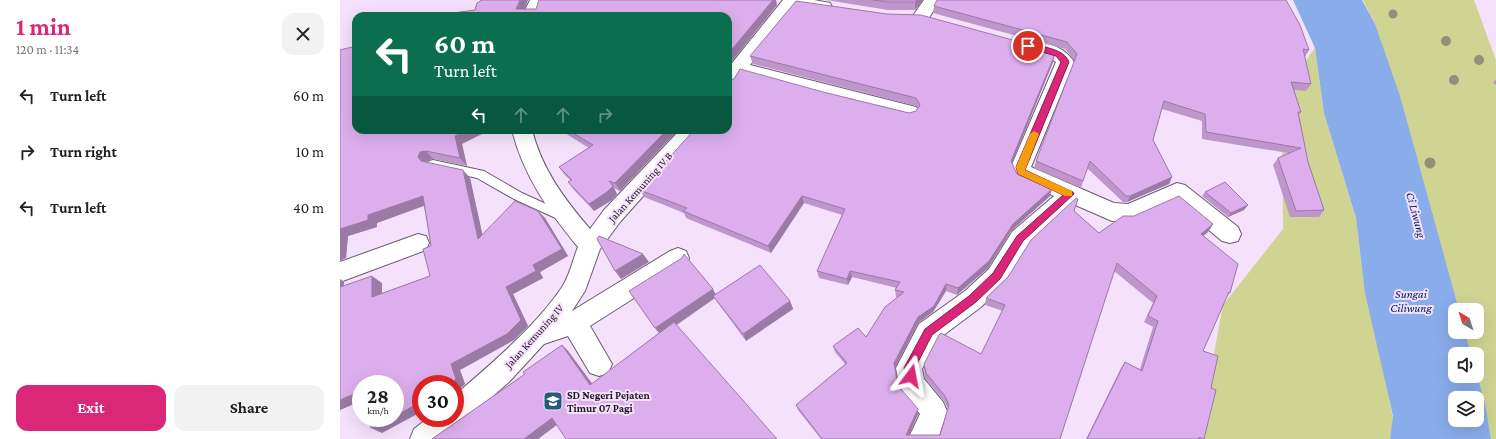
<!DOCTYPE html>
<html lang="en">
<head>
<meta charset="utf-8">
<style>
  body { margin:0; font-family:"Crimson Pro",serif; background:#f2f2f2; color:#202124; height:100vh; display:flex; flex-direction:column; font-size:15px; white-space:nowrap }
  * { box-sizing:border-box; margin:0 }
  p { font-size:13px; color:#757577 }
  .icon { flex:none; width:22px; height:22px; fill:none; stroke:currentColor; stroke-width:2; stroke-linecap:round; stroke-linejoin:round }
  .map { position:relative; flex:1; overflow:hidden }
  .drawer { display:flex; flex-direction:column; background:#fff; width:340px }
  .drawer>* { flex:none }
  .hud { position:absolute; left:12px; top:12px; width:380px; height:122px; border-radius:12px; box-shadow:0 4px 16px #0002; background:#0b6e4f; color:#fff; overflow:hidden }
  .needle { width:26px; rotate:321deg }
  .buttons { position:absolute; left:1108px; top:303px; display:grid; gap:8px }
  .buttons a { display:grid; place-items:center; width:36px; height:36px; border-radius:8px; background:#fff; box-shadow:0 4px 16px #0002; font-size:20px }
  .speed { position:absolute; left:12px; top:375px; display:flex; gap:8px; font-size:20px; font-weight:700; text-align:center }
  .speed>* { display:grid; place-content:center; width:52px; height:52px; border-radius:50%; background:#fff; box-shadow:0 4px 16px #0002; line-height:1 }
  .speed small { font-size:10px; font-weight:400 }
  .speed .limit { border:6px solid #d22; background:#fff; color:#111 }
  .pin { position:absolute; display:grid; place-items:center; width:34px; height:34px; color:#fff; margin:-17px; border:2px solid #fff; border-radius:50%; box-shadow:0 1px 4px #0007 }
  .me { position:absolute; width:44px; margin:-22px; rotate:13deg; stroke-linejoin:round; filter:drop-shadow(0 0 3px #0008) }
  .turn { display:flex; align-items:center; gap:14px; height:84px; padding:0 16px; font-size:18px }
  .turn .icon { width:52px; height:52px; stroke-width:2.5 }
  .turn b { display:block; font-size:28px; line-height:34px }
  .lanes { display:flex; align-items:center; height:38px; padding:0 16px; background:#0003; justify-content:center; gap:20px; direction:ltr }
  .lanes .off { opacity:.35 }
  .round { display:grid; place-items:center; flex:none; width:42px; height:42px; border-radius:12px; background:#f2f2f2 }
  .head { display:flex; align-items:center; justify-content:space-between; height:68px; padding:0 16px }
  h1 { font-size:24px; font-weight:700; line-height:30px; color:#db2777 }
  .button { display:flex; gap:8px; margin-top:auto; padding:8px 16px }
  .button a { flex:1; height:46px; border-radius:12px; background:#db2777; color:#fff; font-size:16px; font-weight:700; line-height:46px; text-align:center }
  .button a+a { background:#f2f2f2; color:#202124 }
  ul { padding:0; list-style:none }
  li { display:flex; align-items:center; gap:12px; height:56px; padding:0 16px }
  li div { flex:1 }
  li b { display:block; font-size:15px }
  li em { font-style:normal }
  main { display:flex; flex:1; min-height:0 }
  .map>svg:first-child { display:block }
  .green { fill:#d0d492 }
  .water { fill:#89acea; fill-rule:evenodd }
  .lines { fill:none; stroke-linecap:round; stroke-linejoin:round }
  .lane-casing { stroke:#6b5a71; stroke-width:2 }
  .street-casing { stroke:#6b5a71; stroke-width:2 }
  .lane { fill:#fff; fill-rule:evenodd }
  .street { fill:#fff; fill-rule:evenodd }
  .tree { fill:#968e7b }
  .wall { fill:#be96cc }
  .shaded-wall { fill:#9b7aa6 }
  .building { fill:#ddaeed; stroke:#9b7aa6 }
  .route { fill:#db2777; stroke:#8e194d }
  .slow { fill:#f59e0b }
  .labels { text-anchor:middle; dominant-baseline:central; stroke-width:4; stroke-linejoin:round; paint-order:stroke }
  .street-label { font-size:11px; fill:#1f1721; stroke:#f5e1fc }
  .poi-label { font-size:11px; font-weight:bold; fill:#1f1721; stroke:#f5e1fc; text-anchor:start }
  .water-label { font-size:12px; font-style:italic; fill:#002269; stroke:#f5e1fc }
</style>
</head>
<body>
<main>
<section class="drawer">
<div class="head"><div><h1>1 min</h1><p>120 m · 11:34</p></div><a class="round"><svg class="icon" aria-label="close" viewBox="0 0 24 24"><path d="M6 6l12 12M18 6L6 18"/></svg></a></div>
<ul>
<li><svg class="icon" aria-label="left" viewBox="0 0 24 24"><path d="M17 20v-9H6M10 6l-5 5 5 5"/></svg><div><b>Turn left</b></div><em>60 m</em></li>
<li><svg class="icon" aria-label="right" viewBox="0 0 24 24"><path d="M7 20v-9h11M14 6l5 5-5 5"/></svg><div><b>Turn right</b></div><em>10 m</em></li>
<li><svg class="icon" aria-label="left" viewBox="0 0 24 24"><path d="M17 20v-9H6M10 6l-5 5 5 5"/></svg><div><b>Turn left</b></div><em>40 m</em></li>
</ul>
<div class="button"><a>Exit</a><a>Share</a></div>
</section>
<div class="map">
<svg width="1156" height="439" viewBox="0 0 1156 439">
  <rect width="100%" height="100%" fill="#f5e1fc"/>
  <g class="green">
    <path d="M 1023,0 L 1134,0 L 1156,60 L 1156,439 L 1151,439 L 1137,376 L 1137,354 L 1131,354 L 1125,332 L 1137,332 L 1137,310 L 1119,310 L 1035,24 Z"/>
    <path d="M 975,48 L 984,113 L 1016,218 L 1022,269 L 1053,418 L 1050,439 L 858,439 L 883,305 L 943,229 L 942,92 Z"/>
  </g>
  <path class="water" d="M 953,0 L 1022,0 L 1035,24 L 1060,96 L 1119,310 L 1115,310 L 1115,332 L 1125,332 L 1131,354 L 1115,354 L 1115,376 L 1137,375 L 1145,404 L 1151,439 L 1050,439 L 1053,416 L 1025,293 L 1016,218 L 984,113 L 975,48 ZM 1115,398 L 1137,398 L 1137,420 L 1115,420 Z"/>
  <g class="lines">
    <defs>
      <path id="lane" d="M 93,160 L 144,171 L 182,193 L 228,214 L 230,217 L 228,220 L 224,222 L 220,220 L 174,199 L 137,178 L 89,167 L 87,164 L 89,161 Z"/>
      <g id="street">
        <path d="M 190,0 L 206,0 L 200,16 L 182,16 Z"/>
        <path d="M 443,0 L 474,0 L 490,3 L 492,7 L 490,11 L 484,12 L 455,7 L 410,65 L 576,107 L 579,112 L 576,117 L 569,119 L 485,99 L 402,75 L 395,86 L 388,87 L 388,68 Z"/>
        <path d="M 584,0 L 600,0 L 587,21 L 581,22 L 575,21 L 572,17 Z"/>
        <path d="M 684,39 C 703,43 723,44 734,62 L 691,167 L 774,203 L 788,204 L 837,183 L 845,185 L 898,227 L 901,234 L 898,241 L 890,243 L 882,241 L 835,202 L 790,222 L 772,221 L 733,204 L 688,246 L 665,283 L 641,307 L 597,340 L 582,369 L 584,379 L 603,402 L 607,411 L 598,439 L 568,439 L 580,414 L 563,394 L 559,385 L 556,368 L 579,324 L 625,291 L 649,269 L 672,232 L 714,196 L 674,177 L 671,167 L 716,62 L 703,55 L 678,49 L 675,45 L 678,41 Z"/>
        <path d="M 172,130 L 192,130 C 202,169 224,199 250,229 L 264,210 L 340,130 L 362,130 L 280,222 L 260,249 L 245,291 L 232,311 L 330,251 L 338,248 L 346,251 L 349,258 L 346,265 L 250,326 L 272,364 L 268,373 L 259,376 L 250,373 L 228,336 L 204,344 L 169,382 L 124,421 L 119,424 L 117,427 L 104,439 L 70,439 L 74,429 L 88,418 L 115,418 L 115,395 C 150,365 197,325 222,287 C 230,275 233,259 238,247 C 209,212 183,175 172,130 Z"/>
        <path d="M 78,234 L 86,236 L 89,243 L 86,250 L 0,282 L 0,262 Z"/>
      </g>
    </defs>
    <use href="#lane" class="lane-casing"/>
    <use href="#street" class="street-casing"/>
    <use href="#lane" class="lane"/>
    <use href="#street" class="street"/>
  </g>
  <g class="tree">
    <circle cx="1053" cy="14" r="4.5"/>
    <circle cx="1106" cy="41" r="5"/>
    <circle cx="1139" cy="60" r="5"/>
    <circle cx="1114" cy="80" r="5"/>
    <circle cx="1090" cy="163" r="5.5"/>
  </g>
  <g class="wall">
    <path d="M 486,0 L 583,0 L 575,10 L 548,10 Z"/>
    <path d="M 594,6 L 969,50 L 965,57 L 971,84 L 966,91 L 954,90 L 961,112 L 959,115 L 968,162 L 984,210 L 979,217 L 950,217 L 933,165 L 938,158 L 948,153 L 862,139 L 862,121 L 822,109 L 813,140 L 832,177 L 829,184 L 787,202 L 783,202 L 747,168 L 741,188 L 694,168 L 696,161 L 735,61 L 725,49 L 593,13 Z"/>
    <path d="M 0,51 L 122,144 L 127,166 L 93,159 L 88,160 L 87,162 L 130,178 L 142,234 L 198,211 L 205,218 L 228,256 L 200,272 L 203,278 L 173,294 L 188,326 L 174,340 L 120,370 L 125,384 L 115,393 L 115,384 L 42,433 L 55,384 L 0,410 L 0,279 L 4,282 L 4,286 L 42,283 L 42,293 L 90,276 L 91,246 L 84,206 L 37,223 L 37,227 L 8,236 L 6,258 Z"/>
    <path d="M 410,56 L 713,62 L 672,163 L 677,174 L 710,196 L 671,231 L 648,268 L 617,295 L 606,291 L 593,312 L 578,323 L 555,367 L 557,380 L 561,389 L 578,414 L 569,435 L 600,435 L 608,409 L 604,401 L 585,378 L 584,369 L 584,364 L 641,354 L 663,311 L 645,305 L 646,298 L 734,211 L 759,233 L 873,224 L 868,232 L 863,236 L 890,293 L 886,298 L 863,351 L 871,388 L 864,439 L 746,439 L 781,368 L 785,362 L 800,369 L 813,327 L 804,322 L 813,303 L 774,271 L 720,439 L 481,439 L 458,410 L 456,405 L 505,364 L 495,352 L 493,346 L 526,337 L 558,297 L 556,297 L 555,290 L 557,288 L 512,277 L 508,285 L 479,278 L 477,271 L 502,215 L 464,203 L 431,253 L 346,218 L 344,213 L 304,197 L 300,190 L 483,92 L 569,113 L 576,111 L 578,108 L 576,106 L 413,64 Z"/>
    <path d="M 1156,79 L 1156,85 L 1153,83 Z"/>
    <path d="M 220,130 L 338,130 L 280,191 L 274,188 L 277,194 L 272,200 L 254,211 L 234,190 L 228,182 L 231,181 L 224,174 L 219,167 L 249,148 Z"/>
    <path d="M 865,192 L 904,210 L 888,217 L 862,196 Z"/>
    <path d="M 376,294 L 450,301 L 453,309 L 406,341 L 378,303 L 375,298 L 337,325 L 217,425 L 198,439 L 92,439 L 185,374 L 222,345 L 228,351 L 252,384 L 319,333 L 315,328 Z"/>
  </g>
  <g class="shaded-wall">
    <path d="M 180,0 L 188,0 L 182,16 L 176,9 Z"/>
    <path d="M 433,0 L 436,0 L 437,5 L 388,66 L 388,54 Z"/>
    <path d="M 577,0 L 583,0 L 575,10 L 575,2 Z"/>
    <path d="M 715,54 L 713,62 L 670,168 L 671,161 Z"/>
    <path d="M 127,130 L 150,130 L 122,144 L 127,166 L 120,158 L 115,136 Z"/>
    <path d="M 327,130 L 338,130 L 280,191 L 275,183 Z"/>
    <path d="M 86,151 L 93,159 L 88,160 L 86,165 L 78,157 L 80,152 Z"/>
    <path d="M 123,170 L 130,178 L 145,246 L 138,239 Z"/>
    <path d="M 832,177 L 829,184 L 787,202 L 790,196 Z"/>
    <path d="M 273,186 L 277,194 L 272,200 L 254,211 L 249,204 Z"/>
    <path d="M 712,189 L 710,196 L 671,231 L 648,268 L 617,295 L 618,288 L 673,224 Z"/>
    <path d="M 83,196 L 91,203 L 37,223 L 37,227 L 8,236 L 6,258 L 0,261 L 0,229 L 28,215 Z"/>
    <path d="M 462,196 L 464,203 L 431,253 L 428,246 Z"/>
    <path d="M 908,205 L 904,210 L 888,217 L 891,213 Z"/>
    <path d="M 198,211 L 205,218 L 228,256 L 200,272 L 203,278 L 173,294 L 188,326 L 174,340 L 120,370 L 125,384 L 115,393 L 115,384 L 111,384 L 111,364 L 166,287 L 193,265 Z"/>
    <path d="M 873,224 L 868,232 L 856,242 L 861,234 Z"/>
    <path d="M 303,254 L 309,262 L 281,279 L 275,271 Z"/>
    <path d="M 510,271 L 512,277 L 508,285 L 507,279 Z"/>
    <path d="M 32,276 L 42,283 L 42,303 L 32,297 Z"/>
    <path d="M 0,279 L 4,282 L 3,296 L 0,294 Z"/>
    <path d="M 606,284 L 606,291 L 593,312 L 578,323 L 555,368 L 554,363 L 578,317 Z"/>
    <path d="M 373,289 L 377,297 L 373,296 L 375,298 L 321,335 L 315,328 Z"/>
    <path d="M 450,301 L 453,309 L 406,341 L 403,334 Z"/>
    <path d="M 222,345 L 228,351 L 257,390 L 250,385 Z"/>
    <path d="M 21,391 L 21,401 L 0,410 L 0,400 Z"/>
    <path d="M 81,402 L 81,412 L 42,433 L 31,428 L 50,418 L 55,418 L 55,416 Z"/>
    <path d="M 578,409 L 578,414 L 567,439 L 566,435 Z"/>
    <path d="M 212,418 L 219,423 L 198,439 L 184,439 Z"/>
  </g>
  <g class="building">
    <path d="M 141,0 L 180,0 L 176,9 L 196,9 L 199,0 L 433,0 L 388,54 L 388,16 L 91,16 L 135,10 L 137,3 L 139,2 Z"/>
    <path d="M 533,0 L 577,0 L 575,2 L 548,2 Z"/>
    <path d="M 597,0 L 946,0 L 960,25 L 969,50 L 963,49 L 971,84 L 951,82 L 961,112 L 958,112 L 968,162 L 984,210 L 956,211 L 938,158 L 961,148 L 866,132 L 865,114 L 824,101 L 813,140 L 832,177 L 790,196 L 786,196 L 750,161 L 743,181 L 696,161 L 737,54 L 727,42 L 594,6 Z"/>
    <path d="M 456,1 L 547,14 L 581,15 L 713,51 L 715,54 L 671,161 L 677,174 L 712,189 L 673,224 L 649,261 L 618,288 L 606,284 L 594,306 L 578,317 L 554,363 L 557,380 L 561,389 L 578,409 L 566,435 L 600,435 L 609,405 L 605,396 L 586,373 L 584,364 L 599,335 L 601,333 L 641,354 L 665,305 L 646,298 L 668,277 L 691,240 L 736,198 L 738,199 L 734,211 L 759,233 L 783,216 L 794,216 L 839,196 L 873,224 L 861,234 L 898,264 L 890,293 L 889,292 L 863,351 L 878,356 L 871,388 L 876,390 L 864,439 L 859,437 L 859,439 L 747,439 L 785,362 L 802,371 L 818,321 L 808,316 L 817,296 L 777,263 L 720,439 L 482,439 L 456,405 L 507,363 L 493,346 L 518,328 L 526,337 L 545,307 L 564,292 L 555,290 L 560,282 L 510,271 L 507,279 L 477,271 L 505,209 L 462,196 L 428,246 L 343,211 L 347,208 L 300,190 L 354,130 L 388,130 L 388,80 L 394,79 L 400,69 L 483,92 L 569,113 L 576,111 L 580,105 L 576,98 L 410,56 Z"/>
    <path d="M 16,46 L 16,130 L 127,130 L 115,136 L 120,158 L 86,151 L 80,152 L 78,157 L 81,161 L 123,170 L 138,239 L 175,201 L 198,211 L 222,249 L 193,265 L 196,271 L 166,287 L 181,320 L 167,334 L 111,364 L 116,379 L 111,384 L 81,384 L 81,402 L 55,416 L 55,384 L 21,384 L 21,391 L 0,400 L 0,287 L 32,276 L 32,297 L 90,276 L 83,249 L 91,246 L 83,196 L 28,215 L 28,220 L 0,229 L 0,50 Z"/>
    <path d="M 228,130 L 327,130 L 275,183 L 269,181 L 273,186 L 267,192 L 249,204 L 228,182 L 232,180 L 219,167 L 253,145 Z"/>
    <path d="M 885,182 L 908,205 L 891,213 L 865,192 Z"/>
    <path d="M 259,236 L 303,254 L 275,271 L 257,239 Z"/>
    <path d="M 344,254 L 373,289 L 315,328 L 289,291 L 342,258 Z"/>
    <path d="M 420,265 L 450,301 L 403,334 L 373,296 Z"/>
    <path d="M 334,322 L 437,439 L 226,439 L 212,418 L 184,439 L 92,439 L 185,374 L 183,372 L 222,345 L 250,385 Z"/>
    <path d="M 29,418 L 50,418 L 31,428 Z"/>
  </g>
  <path class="route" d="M 688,43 C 701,47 724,48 729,62 L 685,170 L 733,192 L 734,194 L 683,241 L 660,279 L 636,302 L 592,335 L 575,368 L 576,376 L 574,380 L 571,382 L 567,380 L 564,368 L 585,329 L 629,296 L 653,273 L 677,236 L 723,195 L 678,174 L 676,167 L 721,62 L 716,56 L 685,47 L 684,46 Z"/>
  <path class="slow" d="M 694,131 L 699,134 L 685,170 L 732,191 L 732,196 L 725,196 L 678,174 L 676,167 L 690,134 Z"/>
  <defs>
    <symbol id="school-square" viewBox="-11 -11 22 22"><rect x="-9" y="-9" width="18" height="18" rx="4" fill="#245d77" stroke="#f5e1fc"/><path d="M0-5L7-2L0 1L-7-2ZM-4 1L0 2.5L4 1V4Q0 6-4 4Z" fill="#fff"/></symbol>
  </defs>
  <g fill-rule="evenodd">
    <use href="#school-square" x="202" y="390" width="22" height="22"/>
  </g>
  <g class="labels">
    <g class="street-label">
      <text transform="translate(300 187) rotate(-48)">Jalan Kemuning IV B</text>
      <text transform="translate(194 336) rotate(-48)">Jalan Kemuning IV</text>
    </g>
    <g class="poi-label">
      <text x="227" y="395">SD Negeri Pejaten<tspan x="227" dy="13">Timur 07 Pagi</tspan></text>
    </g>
    <g class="water-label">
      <text transform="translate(1076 215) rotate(75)">Ci Liwung</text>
      <text x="1071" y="294">Sungai<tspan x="1071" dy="14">Ciliwung</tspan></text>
    </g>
  </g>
</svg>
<div class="buttons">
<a><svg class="needle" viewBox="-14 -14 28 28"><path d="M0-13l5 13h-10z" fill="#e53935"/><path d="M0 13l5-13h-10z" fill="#757577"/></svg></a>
<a><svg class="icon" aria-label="sound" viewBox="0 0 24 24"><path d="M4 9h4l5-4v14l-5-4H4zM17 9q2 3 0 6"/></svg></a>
<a><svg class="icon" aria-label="layers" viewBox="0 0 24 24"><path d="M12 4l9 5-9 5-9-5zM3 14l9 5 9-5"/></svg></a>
</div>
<div class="speed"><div>28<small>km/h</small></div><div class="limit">30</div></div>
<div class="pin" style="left:688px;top:46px;background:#d93025"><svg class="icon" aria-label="arrive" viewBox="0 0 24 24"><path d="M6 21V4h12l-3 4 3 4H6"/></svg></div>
<svg class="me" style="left:571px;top:376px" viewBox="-20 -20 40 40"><path d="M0-17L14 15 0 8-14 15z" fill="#db2777" stroke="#fff" stroke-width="4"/></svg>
<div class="hud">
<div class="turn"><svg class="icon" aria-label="left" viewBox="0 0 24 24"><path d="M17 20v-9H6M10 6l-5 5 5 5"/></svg><div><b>60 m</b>Turn left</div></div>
<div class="lanes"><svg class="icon" aria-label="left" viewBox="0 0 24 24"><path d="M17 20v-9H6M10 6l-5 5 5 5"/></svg><svg class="icon off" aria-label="ahead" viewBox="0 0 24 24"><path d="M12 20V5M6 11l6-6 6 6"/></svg><svg class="icon off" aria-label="ahead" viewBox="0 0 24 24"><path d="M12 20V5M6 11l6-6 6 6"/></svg><svg class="icon off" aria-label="right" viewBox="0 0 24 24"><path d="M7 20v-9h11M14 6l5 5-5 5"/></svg></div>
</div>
</div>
</main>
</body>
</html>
